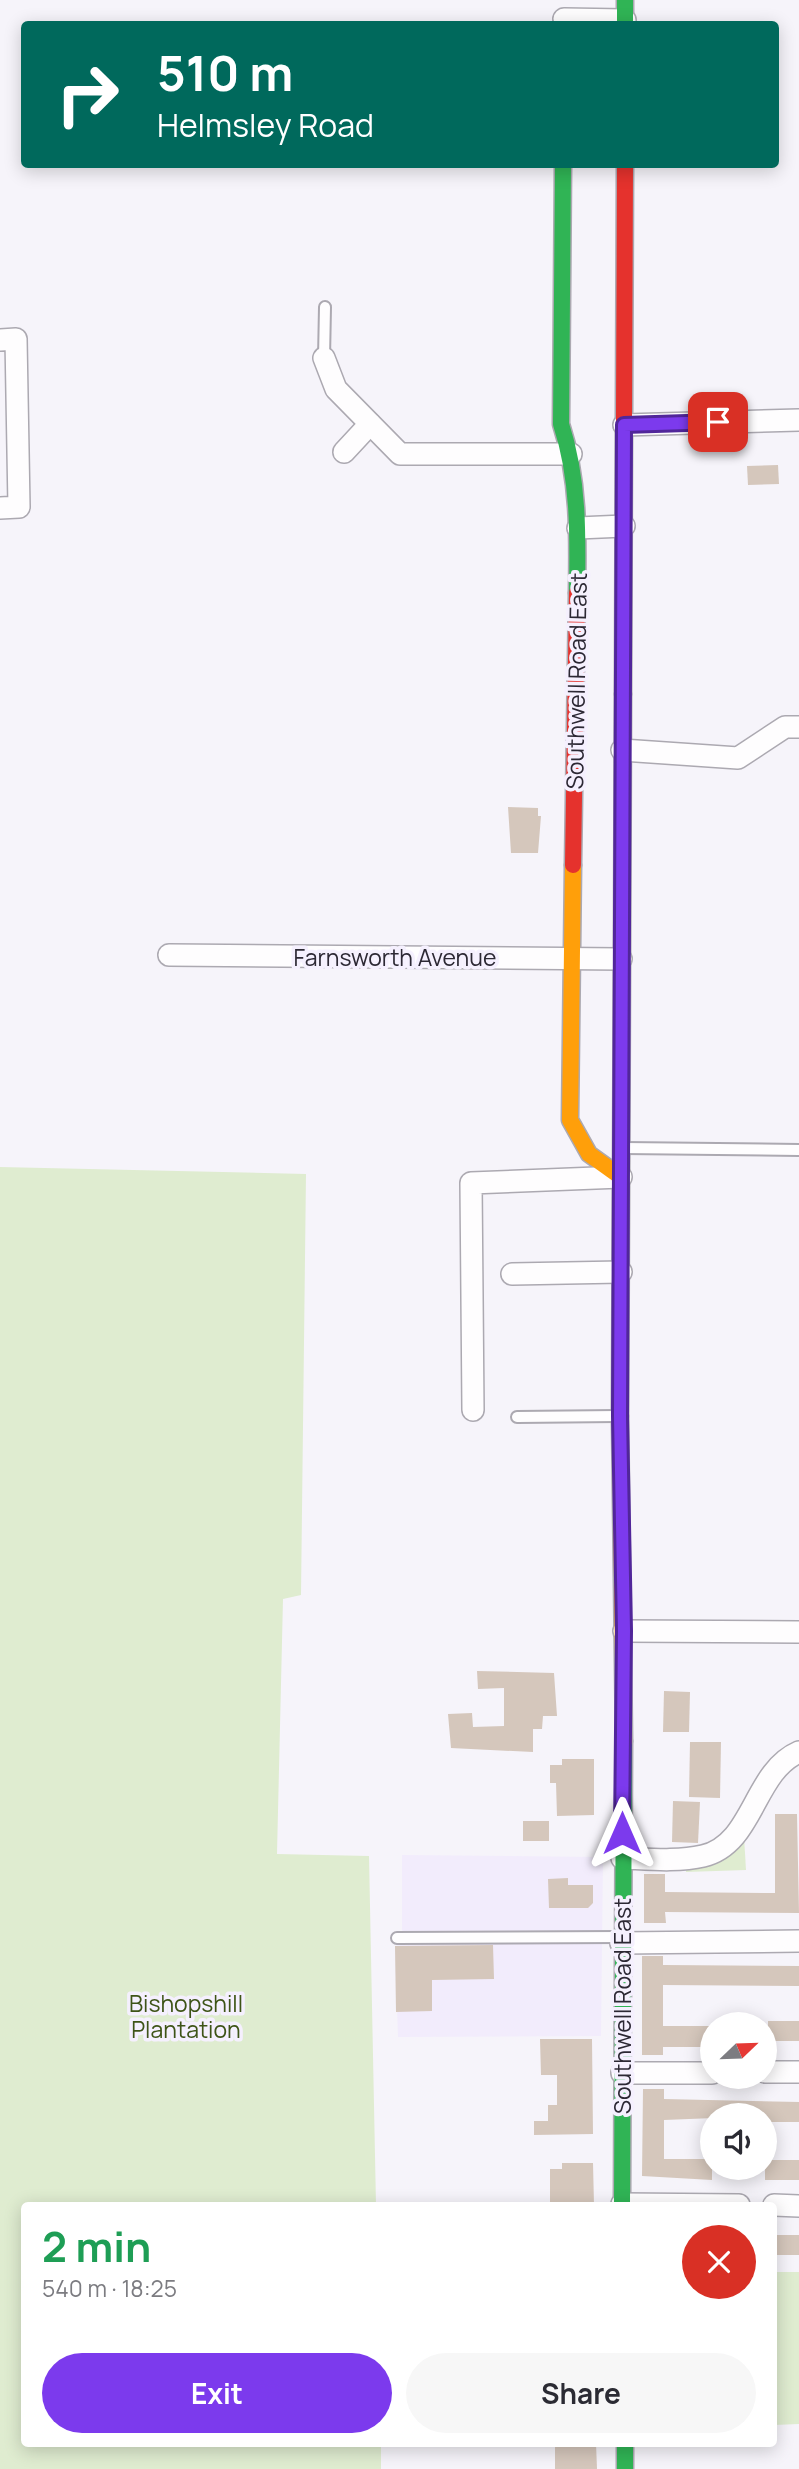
<!DOCTYPE html>
<html lang="en">
<head>
<meta charset="utf-8">
<style>
  body { margin:0; font-family:Manrope,sans-serif; background:#f7f7f7; color:#2b2b33; height:100vh; display:flex; flex-direction:column; font-size:26px; white-space:nowrap }
  * { box-sizing:border-box; margin:0 }
  p { font-size:23px; color:#7c7c81 }
  .icon { flex:none; width:38px; height:38px; fill:none; stroke:currentColor; stroke-width:2; stroke-linecap:round; stroke-linejoin:round }
  .map { position:relative; flex:1; overflow:hidden }
  .panel { position:absolute; left:21px; top:2202px; width:756px; height:245px; display:flex; flex-direction:column; background:#fff; border-radius:7px; box-shadow:0 4px 18px #0003 }
  .panel>* { flex:none }
  .hud { position:absolute; left:21px; top:21px; width:758px; height:147px; border-radius:7px; box-shadow:0 4px 18px #0003; background:#00695c; color:#fff; overflow:hidden }
  .needle { width:46px; rotate:67deg }
  .controls { position:absolute; left:700px; top:2012px; display:grid; gap:14px }
  .controls a { display:grid; place-items:center; width:77px; height:77px; border-radius:50%; background:#fff; box-shadow:0 4px 18px #0003; font-size:35px }
  .pin { position:absolute; display:grid; place-items:center; width:60px; height:60px; color:#fff; margin:-30px; border-radius:14px; box-shadow:0 4px 10px #0006 }
  .me { position:absolute; width:77px; margin:-38px; rotate:0deg; stroke-linejoin:round; filter:drop-shadow(0 0 5px #0008) }
  .turn { display:flex; align-items:center; gap:24px; height:147px; padding:0 21px; font-size:32px }
  .turn .icon { width:91px; height:91px; stroke-width:2.5 }
  .turn b { display:block; font-size:49px; line-height:60px }
  .round { display:grid; place-items:center; flex:none; width:74px; height:74px; border-radius:37px; background:#f7f7f7 }
  .summary { display:flex; align-items:center; justify-content:space-between; height:119px; padding:0 21px }
  h1 { font-size:42px; font-weight:700; line-height:52px; color:#1e9e55 }
  .action { display:flex; gap:14px; margin-top:auto; padding:14px 21px }
  .action a { flex:1; height:80px; border-radius:42px; background:#7c3aed; color:#fff; font-size:28px; font-weight:700; line-height:80px; text-align:center }
  .action a+a { background:#f7f7f7; color:#2b2b33 }
  .map>svg:first-child { display:block }
  .built { fill:#f2ecfc }
  .green { fill:#dfecd0 }
  .building { fill:#d5c7bc }
  .lines { fill:none; stroke-linecap:round; stroke-linejoin:round }
  .lane-casing { stroke:#aca9b1; stroke-width:14 }
  .street-casing { stroke:#aca9b1; stroke-width:24 }
  .fast-casing { stroke:#aca9b1; stroke-width:19 }
  .slow-casing { stroke:#aca9b1; stroke-width:19 }
  .jam-casing { stroke:#aca9b1; stroke-width:19 }
  .lane { stroke:#fefdfe; stroke-width:10 }
  .street { stroke:#fefdfe; stroke-width:21 }
  .fast { stroke:#30b455; stroke-width:16 }
  .slow { stroke:#ff9f0a; stroke-width:16 }
  .jam { stroke:#e5322d; stroke-width:16 }
  .route-casing { stroke:#51269a; stroke-width:18 }
  .route { stroke:#7c3aed; stroke-width:12 }
  .labels { text-anchor:middle; dominant-baseline:central; stroke-width:7; stroke-linejoin:round; paint-order:stroke }
  .street-label { font-size:23px; fill:#2c2834; stroke:#f5f0fe }
  .park-label { font-size:23px; fill:#3e5417; stroke:#f5f0fe }
</style>
</head>
<body>
<div class="map">
<svg width="799" height="2469" viewBox="0 0 799 2469">
  <rect width="100%" height="100%" fill="#f6f4fa"/>
  <path class="built" d="M 402,1855 L 603,1857 L 601,2036 L 398,2037 L 395,1946 L 402,1945 Z"/>
  <g class="green">
    <path d="M 0,1167 L 306,1174 L 301,1595 L 283,1599 L 277,1854 L 369,1856 L 376,2205 L 24,2205 L 24,2443 L 381,2443 L 381,2469 L 0,2469 Z"/>
    <path d="M 744,1836 L 746,1870 L 686,1872 L 686,1865 Z"/>
    <path d="M 774,2272 L 799,2272 L 799,2424 L 774,2425 Z"/>
  </g>
  <g class="building">
    <path d="M 778,465 L 779,484 L 748,485 L 747,466 Z"/>
    <path d="M 508,807 L 538,808 L 538,816 L 541,816 L 538,853 L 511,853 Z"/>
    <path d="M 477,1671 L 554,1673 L 557,1716 L 543,1716 L 542,1729 L 533,1729 L 533,1752 L 451,1748 L 448,1714 L 472,1713 L 473,1727 L 504,1726 L 504,1688 L 478,1689 Z"/>
    <path d="M 664,1691 L 690,1692 L 689,1732 L 663,1732 Z"/>
    <path d="M 690,1742 L 721,1742 L 720,1798 L 689,1797 Z"/>
    <path d="M 562,1759 L 594,1759 L 594,1815 L 557,1816 L 556,1783 L 550,1783 L 550,1765 L 562,1765 Z"/>
    <path d="M 673,1801 L 700,1802 L 698,1843 L 672,1842 Z"/>
    <path d="M 775,1814 L 797,1814 L 799,1913 L 665,1912 L 666,1923 L 644,1923 L 644,1874 L 665,1874 L 665,1892 L 775,1893 Z"/>
    <rect x="523" y="1821" width="26" height="20"/>
    <path d="M 568,1878 L 568,1885 L 593,1885 L 593,1903 L 588,1908 L 549,1908 L 548,1879 Z"/>
    <path d="M 493,1945 L 494,1979 L 432,1980 L 432,2011 L 396,2012 L 395,1946 Z"/>
    <path d="M 642,1956 L 663,1956 L 663,1965 L 799,1966 L 799,1986 L 663,1985 L 663,2026 L 712,2026 L 712,2047 L 663,2047 L 663,2055 L 642,2055 Z"/>
    <rect x="768" y="2021" width="31" height="20"/>
    <path d="M 540,2039 L 592,2039 L 593,2134 L 534,2135 L 534,2121 L 548,2121 L 548,2105 L 557,2105 L 557,2075 L 541,2075 Z"/>
    <path d="M 643,2089 L 664,2089 L 664,2099 L 799,2102 L 799,2122 L 767,2122 L 767,2116 L 664,2120 L 664,2159 L 712,2159 L 712,2180 L 642,2176 Z"/>
    <rect x="765" y="2160" width="34" height="20"/>
    <path d="M 562,2163 L 593,2163 L 594,2205 L 550,2205 L 550,2169 L 562,2169 Z"/>
    <rect x="774" y="2235" width="25" height="20"/>
    <path d="M 555,2443 L 596,2443 L 597,2469 L 555,2469 Z"/>
  </g>
  <g class="lines">
    <defs>
      <g id="lane">
        <path d="M 324,358 L 325,307"/>
        <path d="M 624,1148 L 799,1150"/>
        <path d="M 517,1417 L 617,1416"/>
        <path d="M 397,1938 L 621,1937"/>
      </g>
      <g id="street">
        <path d="M 564,19 L 625,20"/>
        <path d="M 0,340 L 16,339 L 19,507 L 0,508"/>
        <path d="M 324,358 L 336,389 L 400,454 L 571,454"/>
        <path d="M 624,425 L 799,420"/>
        <path d="M 344,452 L 370,424"/>
        <path d="M 578,528 L 624,526"/>
        <path d="M 622,750 L 738,758 L 785,727 L 799,727"/>
        <path d="M 169,955 L 621,959"/>
        <path d="M 512,1274 L 621,1272"/>
        <path d="M 473,1410 L 471,1183 L 621,1177"/>
        <path d="M 624,1631 L 799,1632"/>
        <path d="M 622,1858 C 648,1859 678,1862 703,1856 C 754,1844 753,1772 799,1752"/>
        <path d="M 621,1943 L 799,1941"/>
        <path d="M 765,2072 L 799,2072"/>
        <path d="M 622,2073 L 712,2073"/>
        <path d="M 622,2204 L 739,2205"/>
        <path d="M 774,2205 L 799,2206"/>
      </g>
      <g id="fast">
        <path d="M 625,0 L 625,24"/>
        <path d="M 563,164 L 561,424 C 579,479 578,536 577,593"/>
        <path d="M 620,1416 L 622,958"/>
        <path d="M 622,2205 L 624,1741"/>
        <path d="M 625,2443 L 625,2469"/>
      </g>
      <g id="slow">
        <path d="M 623,694 L 624,420"/>
        <path d="M 573,865 L 570,1120 L 589,1154 L 621,1177"/>
        <path d="M 620,1416 L 624,1741"/>
      </g>
      <g id="jam">
        <path d="M 624,420 L 625,164"/>
        <path d="M 573,865 L 577,593"/>
        <path d="M 622,958 L 623,694"/>
      </g>
    </defs>
    <use href="#lane" class="lane-casing"/>
    <use href="#street" class="street-casing"/>
    <use href="#fast" class="fast-casing"/>
    <use href="#slow" class="slow-casing"/>
    <use href="#jam" class="jam-casing"/>
    <use href="#lane" class="lane"/>
    <use href="#street" class="street"/>
    <use href="#fast" class="fast"/>
    <use href="#slow" class="slow"/>
    <use href="#jam" class="jam"/>
  </g>
  <g class="lines">
    <defs>
      <path id="route" d="M 622,1833 L 624,1631 L 620,1416 L 624,425 L 718,422"/>
    </defs>
    <use href="#route" class="route-casing"/>
    <use href="#route" class="route"/>
  </g>
  <g class="labels">
    <g class="street-label">
      <text transform="translate(576 681) rotate(-89)">Southwell Road East</text>
      <text x="395" y="957">Farnsworth Avenue</text>
      <text transform="translate(622 2006) rotate(-90)">Southwell Road East</text>
    </g>
    <g class="park-label">
      <text x="186" y="2003">Bishopshill<tspan x="186" dy="26">Plantation</tspan></text>
    </g>
  </g>
</svg>
<div class="controls">
<a><svg class="needle" viewBox="-14 -14 28 28"><path d="M0-13l5 13h-10z" fill="#e53935"/><path d="M0 13l5-13h-10z" fill="#7c7c81"/></svg></a>
<a><svg class="icon" aria-label="sound" viewBox="0 0 24 24"><path d="M4 9h4l5-4v14l-5-4H4zM17 9q2 3 0 6"/></svg></a>
</div>
<div class="pin" style="left:718px;top:422px;background:#d93025"><svg class="icon" aria-label="arrive" viewBox="0 0 24 24"><path d="M6 21V4h12l-3 4 3 4H6"/></svg></div>
<svg class="me" style="left:622px;top:1833px" viewBox="-20 -20 40 40"><path d="M0-17L14 15 0 8-14 15z" fill="#7c3aed" stroke="#fff" stroke-width="4"/></svg>
<div class="hud">
<div class="turn"><svg class="icon" aria-label="right" viewBox="0 0 24 24"><path d="M7 20v-9h11M14 6l5 5-5 5"/></svg><div><b>510 m</b>Helmsley Road</div></div>
</div>
<section class="panel">
<div class="summary"><div><h1>2 min</h1><p>540 m · 18:25</p></div><a class="round" style="background:#d93025;color:#fff"><svg class="icon" aria-label="close" viewBox="0 0 24 24"><path d="M6 6l12 12M18 6L6 18"/></svg></a></div>
<div class="action"><a>Exit</a><a>Share</a></div>
</section>
</div>
</body>
</html>
